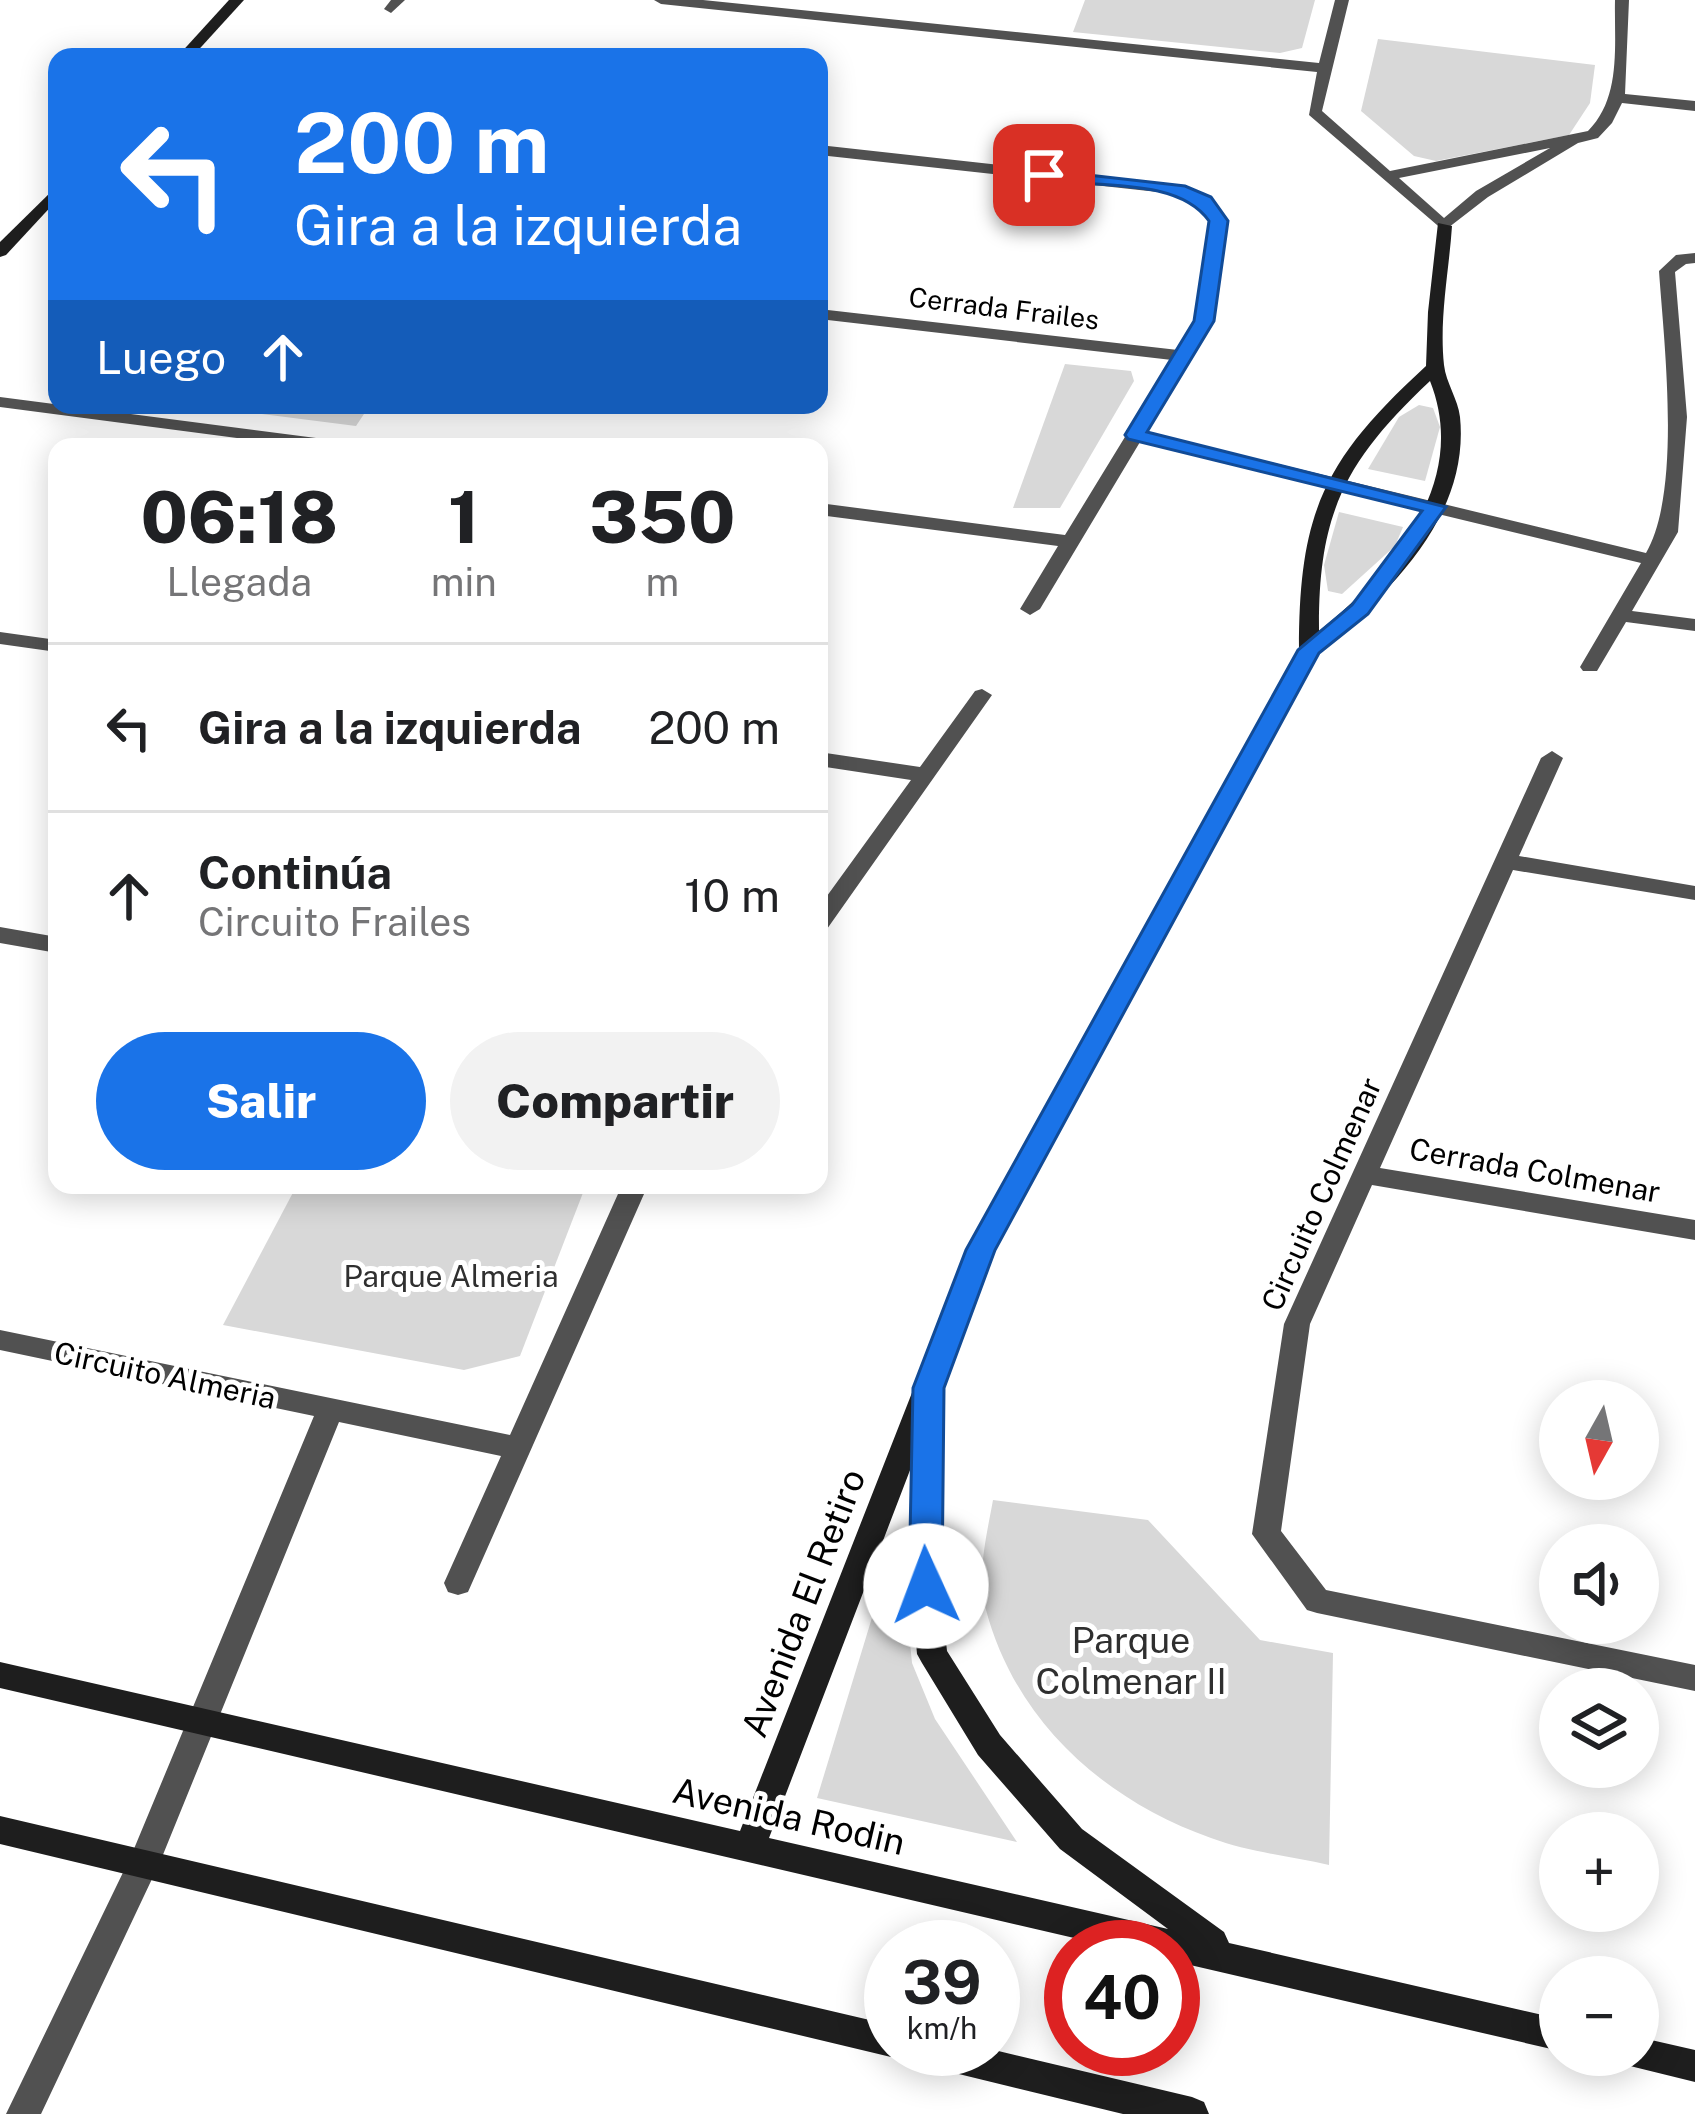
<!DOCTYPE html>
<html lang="es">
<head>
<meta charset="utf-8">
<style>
  body { margin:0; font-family:"Public Sans",sans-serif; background:#f2f2f2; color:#202124; height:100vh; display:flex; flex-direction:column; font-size:45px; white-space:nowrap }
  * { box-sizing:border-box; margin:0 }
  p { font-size:39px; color:#757577 }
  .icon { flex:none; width:66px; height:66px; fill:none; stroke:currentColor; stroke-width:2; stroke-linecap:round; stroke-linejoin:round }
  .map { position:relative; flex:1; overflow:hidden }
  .drawer { position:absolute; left:48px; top:438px; width:780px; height:756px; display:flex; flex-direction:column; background:#fff; border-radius:24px; box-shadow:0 6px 30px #0003 }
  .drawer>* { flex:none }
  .hud { position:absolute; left:48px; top:48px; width:780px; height:366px; border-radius:24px; box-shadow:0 6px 30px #0003; background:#1a73e8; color:#fff; overflow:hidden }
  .needle { width:78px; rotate:188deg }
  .buttons { position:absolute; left:1539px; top:1380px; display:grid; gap:24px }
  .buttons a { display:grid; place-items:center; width:120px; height:120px; border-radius:50%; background:#fff; box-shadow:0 6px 30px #0003; font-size:60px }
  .speed { position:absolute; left:864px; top:1920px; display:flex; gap:24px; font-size:60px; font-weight:700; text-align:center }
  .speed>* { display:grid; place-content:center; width:156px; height:156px; border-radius:50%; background:#fff; box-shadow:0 6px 30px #0003; line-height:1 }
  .speed small { font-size:30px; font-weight:400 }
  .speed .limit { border:18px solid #d22; background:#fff; color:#111 }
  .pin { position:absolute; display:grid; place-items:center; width:102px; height:102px; color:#fff; margin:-51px; border-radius:24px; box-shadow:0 6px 18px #0006 }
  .me { position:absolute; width:132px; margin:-66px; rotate:358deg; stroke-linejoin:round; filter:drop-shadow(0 0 9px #0008) }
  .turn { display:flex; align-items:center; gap:42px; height:252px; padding:0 48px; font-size:54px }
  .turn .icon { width:156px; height:156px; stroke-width:2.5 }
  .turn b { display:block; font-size:84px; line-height:102px }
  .then { display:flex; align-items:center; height:114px; padding:0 48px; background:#0003; gap:24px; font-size:45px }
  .eta { display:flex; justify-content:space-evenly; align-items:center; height:204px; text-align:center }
  .eta b { font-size:72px; font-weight:800; line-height:84px }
  .cta { display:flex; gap:24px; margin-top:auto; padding:24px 48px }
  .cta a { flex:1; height:138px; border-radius:72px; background:#1a73e8; color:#fff; font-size:48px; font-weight:800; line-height:138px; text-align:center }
  .cta a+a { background:#f2f2f2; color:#202124 }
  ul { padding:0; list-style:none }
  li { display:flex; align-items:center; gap:36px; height:168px; padding:0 48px; border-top:3px solid #e0e0e0 }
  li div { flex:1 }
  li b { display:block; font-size:45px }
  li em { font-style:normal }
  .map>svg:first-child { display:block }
  .green { fill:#d8d8d8 }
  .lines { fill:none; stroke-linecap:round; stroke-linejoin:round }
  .street { fill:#515151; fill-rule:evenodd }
  .secondary { fill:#1e1e1e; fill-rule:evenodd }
  .route { fill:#1a73e8; stroke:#114b97; stroke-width:3 }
  .labels { text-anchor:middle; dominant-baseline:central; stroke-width:10; stroke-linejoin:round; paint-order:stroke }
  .far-street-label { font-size:27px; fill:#000; stroke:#fff }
  .street-label { font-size:30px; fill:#000; stroke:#fff }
  .park-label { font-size:30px; fill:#2f2f2f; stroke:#fff }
  .near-street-label { font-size:36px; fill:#000; stroke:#fff }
  .near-park-label { font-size:36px; fill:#2f2f2f; stroke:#fff }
</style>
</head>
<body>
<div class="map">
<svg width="1695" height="2114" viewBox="0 0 1695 2114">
  <rect width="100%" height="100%" fill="#fff"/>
  <g class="green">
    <path d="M 1085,0 L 1315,0 L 1302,48 L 1280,53 L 1073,32 Z"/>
    <path d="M 1378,39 L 1595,65 L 1590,103 L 1569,135 L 1436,161 L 1414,156 L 1361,111 Z"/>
    <path d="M 1065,364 L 1131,371 L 1134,381 L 1060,508 L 1013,508 Z"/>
    <path d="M 192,405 L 370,405 L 356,426 Z"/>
    <path d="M 1419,405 L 1433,408 L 1440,427 L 1425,481 L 1368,469 L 1399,417 Z"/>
    <path d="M 1339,512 L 1403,527 L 1395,546 L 1342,594 L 1328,591 L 1324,565 Z"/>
    <path d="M 297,1185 L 586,1185 L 520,1356 L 464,1370 L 223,1325 Z"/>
    <path d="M 993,1500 L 1148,1520 L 1260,1640 L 1333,1653 L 1329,1865 C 1290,1856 1248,1852 1211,1838 C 1104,1800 1016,1722 986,1610 C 976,1576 987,1534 993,1500 Z"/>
    <path d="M 899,1529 L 912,1663 L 935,1719 L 1017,1842 L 817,1798 Z"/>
  </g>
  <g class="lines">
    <g class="street">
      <path d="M 391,0 L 405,0 L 391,13 L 384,9 Z"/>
      <path d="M 654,0 L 703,0 L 1319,63 L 1335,0 L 1349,0 L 1322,111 L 1390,171 L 1588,131 C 1622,97 1614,44 1615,0 L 1629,0 L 1625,94 L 1695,101 L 1695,111 L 1622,103 L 1612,123 L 1598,138 L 1578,143 L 1488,197 L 1444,231 L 1309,115 L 1317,72 L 661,4 ZM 1550,148 L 1476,191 L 1444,218 L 1399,178 Z"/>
      <path d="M 819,145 L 1179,185 L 1210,198 L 1227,221 L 1213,321 L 1146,432 L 1646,553 C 1682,491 1664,343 1659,271 L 1676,255 L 1695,253 L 1695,263 L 1686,264 L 1675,272 L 1687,417 L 1678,532 L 1632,611 L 1695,619 L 1695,631 L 1626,622 L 1597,671 L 1583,671 L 1580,667 L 1641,563 L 1140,442 L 1040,609 L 1030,615 L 1020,609 L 1058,546 L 819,515 L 819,503 L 1065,535 L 1172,360 L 819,319 L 819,309 L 1178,350 L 1195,321 L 1211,221 L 1198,204 L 1176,194 L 819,155 Z"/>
      <path d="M 0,397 L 347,442 L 356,447 L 305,447 L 0,407 Z"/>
      <path d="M 0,632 L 57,640 L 57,652 L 0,644 Z"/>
      <path d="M 982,689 L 992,695 L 827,929 L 819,932 L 819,907 L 911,780 L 819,766 L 819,752 L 920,767 L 975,691 Z"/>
      <path d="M 1552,751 L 1563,758 L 1519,856 L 1695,886 L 1695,900 L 1513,870 L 1380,1168 L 1695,1220 L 1695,1240 L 1372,1185 L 1310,1324 L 1281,1531 L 1326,1590 L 1695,1665 L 1695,1691 L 1317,1613 L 1307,1610 L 1252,1534 L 1284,1324 L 1541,758 Z"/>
      <path d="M 0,927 L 57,937 L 57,953 L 0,943 Z"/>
      <path d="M 622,1185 L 648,1185 L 468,1592 L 458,1595 L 448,1592 L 444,1583 L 501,1456 L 339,1422 L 160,1862 L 41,2114 L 6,2114 L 131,1856 L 314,1416 L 0,1350 L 0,1330 L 510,1435 Z"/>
    </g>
    <g class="secondary">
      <path d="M 229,0 L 244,0 L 192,57 L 177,57 Z"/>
      <path d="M 57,186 L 57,200 L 6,255 L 0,257 L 0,242 Z"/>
      <path d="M 1438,223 L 1452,226 C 1449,271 1439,319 1444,365 C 1446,383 1458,399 1460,417 C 1470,517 1388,595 1317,652 L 994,1250 L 936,1401 L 942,1409 L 936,1552 L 947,1651 L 1000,1735 L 1082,1829 L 1224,1932 L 1229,1943 L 1560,2019 L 1560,2051 L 1173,1961 L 1173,1947 L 1113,1947 L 0,1688 L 0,1662 L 740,1831 L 968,1250 L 1299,649 C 1299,510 1325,459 1426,366 L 1428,312 ZM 1430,381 C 1470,482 1394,571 1319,631 C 1318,513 1345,461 1430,381 ZM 912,1465 L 908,1552 L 917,1654 L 922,1663 L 978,1755 L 1060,1849 L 1168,1929 L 769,1838 Z"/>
      <path d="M 0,1816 L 891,2025 L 891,2049 L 904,2049 L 891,2057 L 0,1844 Z"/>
      <path d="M 1638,2037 L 1695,2050 L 1695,2082 L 1626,2065 L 1622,2055 L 1638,2055 Z"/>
      <path d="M 905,2049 L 990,2049 L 1192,2097 L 1204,2102 L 1209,2114 L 1123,2114 L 922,2065 L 910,2061 Z"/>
    </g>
  </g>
  <path class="route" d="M 1044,170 L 1185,186 L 1211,197 L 1228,221 L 1214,321 L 1147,432 L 1446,507 L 1368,614 L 1319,653 L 995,1250 L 944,1388 L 942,1586 L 937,1596 L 914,1596 L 909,1586 L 913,1388 L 966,1250 L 1298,650 L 1352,605 L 1422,511 L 1128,439 L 1125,435 L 1194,321 L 1209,221 C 1177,175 1088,189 1038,179 L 1038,171 Z"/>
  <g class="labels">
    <g class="far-street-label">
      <text transform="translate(1004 308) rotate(7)">Cerrada Frailes</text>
    </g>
    <g class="street-label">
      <text transform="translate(1535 1170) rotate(10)">Cerrada Colmenar</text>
      <text transform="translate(1321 1194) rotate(-66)">Circuito Colmenar</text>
      <text transform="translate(165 1375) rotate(12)">Circuito Almeria</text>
    </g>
    <g class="park-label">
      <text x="451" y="1276">Parque Almeria</text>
    </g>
    <g class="near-street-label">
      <text transform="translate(803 1603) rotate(-69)">Avenida El Retiro</text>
      <text transform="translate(789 1816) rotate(13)">Avenida Rodin</text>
    </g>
    <g class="near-park-label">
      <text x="1131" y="1640">Parque<tspan x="1131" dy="41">Colmenar II</tspan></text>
    </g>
  </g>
</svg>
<div class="buttons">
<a><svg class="needle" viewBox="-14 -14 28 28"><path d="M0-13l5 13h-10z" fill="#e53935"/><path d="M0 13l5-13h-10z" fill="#757577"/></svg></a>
<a><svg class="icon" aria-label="sound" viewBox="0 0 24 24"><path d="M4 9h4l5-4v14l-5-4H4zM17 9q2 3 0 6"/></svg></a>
<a><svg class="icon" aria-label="layers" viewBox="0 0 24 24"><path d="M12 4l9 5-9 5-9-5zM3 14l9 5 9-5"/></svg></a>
<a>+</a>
<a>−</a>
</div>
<div class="speed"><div>39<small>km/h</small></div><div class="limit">40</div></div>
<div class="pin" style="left:1044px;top:175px;background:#d93025"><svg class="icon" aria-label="arrive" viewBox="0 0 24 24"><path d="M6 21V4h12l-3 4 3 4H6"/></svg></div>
<svg class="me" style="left:926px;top:1586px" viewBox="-20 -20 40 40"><circle r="19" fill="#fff"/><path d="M0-13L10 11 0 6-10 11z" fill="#1a73e8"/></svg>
<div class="hud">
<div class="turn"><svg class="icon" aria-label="left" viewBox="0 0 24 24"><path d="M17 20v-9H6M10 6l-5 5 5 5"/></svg><div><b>200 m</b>Gira a la izquierda</div></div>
<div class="then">Luego<svg class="icon" aria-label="ahead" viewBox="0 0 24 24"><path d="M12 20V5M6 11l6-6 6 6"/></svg></div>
</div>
<section class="drawer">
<div class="eta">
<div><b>06:18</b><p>Llegada</p></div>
<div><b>1</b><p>min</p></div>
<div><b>350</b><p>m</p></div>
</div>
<ul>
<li><svg class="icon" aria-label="left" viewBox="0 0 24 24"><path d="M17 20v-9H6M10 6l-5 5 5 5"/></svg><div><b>Gira a la izquierda</b></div><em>200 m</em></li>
<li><svg class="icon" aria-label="ahead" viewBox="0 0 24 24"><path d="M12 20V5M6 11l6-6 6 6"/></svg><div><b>Continúa</b><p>Circuito Frailes</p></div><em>10 m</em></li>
</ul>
<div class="cta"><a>Salir</a><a>Compartir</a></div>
</section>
</div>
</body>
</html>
